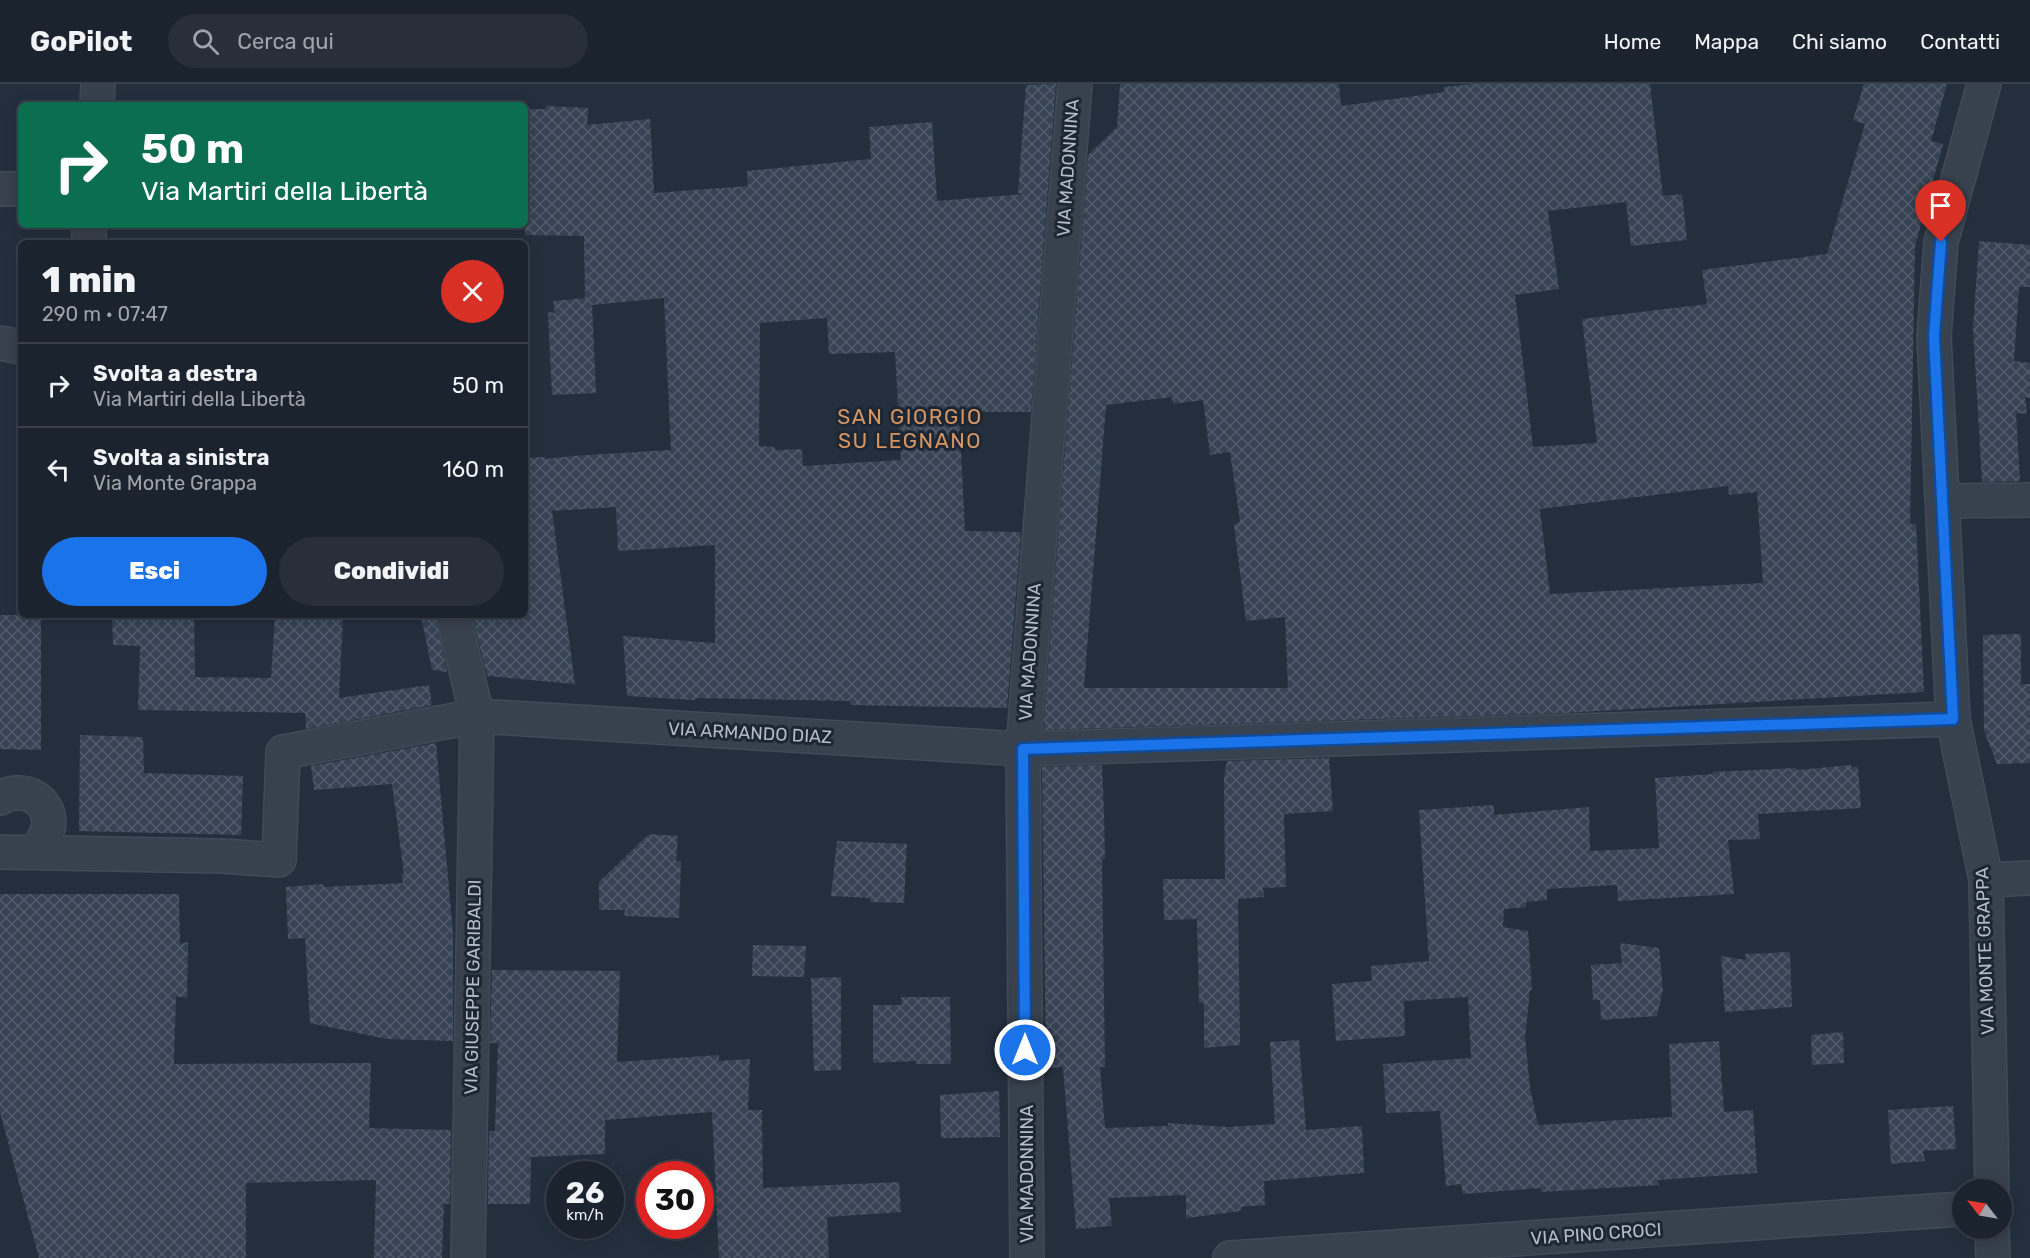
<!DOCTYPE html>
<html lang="it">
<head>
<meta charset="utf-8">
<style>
  body { margin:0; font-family:Rubik,sans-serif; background:#282f3a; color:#f1f3f6; height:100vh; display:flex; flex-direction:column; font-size:22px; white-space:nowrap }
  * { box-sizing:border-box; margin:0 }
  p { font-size:20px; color:#a0a4aa }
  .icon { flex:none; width:33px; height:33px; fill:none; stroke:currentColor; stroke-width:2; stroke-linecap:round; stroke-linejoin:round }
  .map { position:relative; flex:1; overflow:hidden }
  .panel { position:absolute; left:18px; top:156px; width:510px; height:378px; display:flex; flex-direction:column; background:#1b232e; border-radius:9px; box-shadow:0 3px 15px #0003,0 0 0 2px #39404a }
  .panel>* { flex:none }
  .guide { position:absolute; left:18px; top:18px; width:510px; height:126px; border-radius:9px; box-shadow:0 3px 15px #0003,0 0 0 2px #39404a; background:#0b6e4f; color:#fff; overflow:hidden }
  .needle { width:39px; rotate:301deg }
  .tools { position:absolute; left:1952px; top:1095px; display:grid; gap:12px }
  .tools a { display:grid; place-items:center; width:60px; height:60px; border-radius:50%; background:#1b232e; box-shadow:0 3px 15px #0003,0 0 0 2px #39404a; font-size:30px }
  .speed { position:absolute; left:546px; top:1077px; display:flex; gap:12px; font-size:30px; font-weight:700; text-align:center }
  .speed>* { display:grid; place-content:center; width:78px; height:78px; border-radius:50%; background:#1b232e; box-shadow:0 3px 15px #0003,0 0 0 2px #39404a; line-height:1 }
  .speed small { font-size:15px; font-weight:400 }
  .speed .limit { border:9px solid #d22; background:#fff; color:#111 }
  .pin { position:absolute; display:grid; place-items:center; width:51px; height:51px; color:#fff; margin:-62px -26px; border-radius:50% 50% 50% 0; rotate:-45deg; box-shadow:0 0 6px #0007 }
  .pin .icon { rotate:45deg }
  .me { position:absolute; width:66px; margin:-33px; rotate:0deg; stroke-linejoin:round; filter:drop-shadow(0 0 4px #0008) }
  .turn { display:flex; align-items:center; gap:21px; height:126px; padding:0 24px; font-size:27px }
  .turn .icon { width:78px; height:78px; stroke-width:2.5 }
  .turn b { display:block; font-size:42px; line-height:51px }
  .round { display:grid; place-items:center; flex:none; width:63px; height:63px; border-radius:32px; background:#282f3a }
  .overview { display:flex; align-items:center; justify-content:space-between; height:102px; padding:0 24px }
  h1 { font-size:36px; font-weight:800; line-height:45px }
  .action { display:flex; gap:12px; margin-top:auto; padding:12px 24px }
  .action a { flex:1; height:69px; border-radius:36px; background:#1a73e8; color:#fff; font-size:24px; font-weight:800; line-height:69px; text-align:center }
  .action a+a { background:#282f3a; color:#f1f3f6 }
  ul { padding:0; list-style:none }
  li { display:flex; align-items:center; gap:18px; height:84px; padding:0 24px; border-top:2px solid #39404a }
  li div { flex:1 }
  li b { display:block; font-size:22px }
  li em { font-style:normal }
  header { display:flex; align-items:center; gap:36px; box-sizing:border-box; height:84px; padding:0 30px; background:#1b232e; border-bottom:2px solid #39404a }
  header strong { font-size:28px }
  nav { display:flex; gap:33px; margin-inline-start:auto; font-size:21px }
  .search { width:420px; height:54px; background:#282f3a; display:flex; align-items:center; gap:15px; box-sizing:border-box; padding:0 21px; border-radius:33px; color:#a0a4aa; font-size:22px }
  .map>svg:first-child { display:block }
  .building { fill:url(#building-cross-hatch); fill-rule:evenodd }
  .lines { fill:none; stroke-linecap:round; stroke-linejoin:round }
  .minor-casing { stroke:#414a57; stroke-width:36 }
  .minor { stroke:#38414e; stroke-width:33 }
  .route-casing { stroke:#114b97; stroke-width:15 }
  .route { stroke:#1a73e8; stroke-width:10 }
  .labels { text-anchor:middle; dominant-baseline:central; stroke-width:6; stroke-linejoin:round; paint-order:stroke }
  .street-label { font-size:18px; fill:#b4bcc9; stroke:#1d2633 }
  .quarter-label { font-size:21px; letter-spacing:1.5px; fill:#d59563; stroke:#1d2633 }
</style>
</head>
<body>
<header>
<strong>GoPilot</strong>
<div class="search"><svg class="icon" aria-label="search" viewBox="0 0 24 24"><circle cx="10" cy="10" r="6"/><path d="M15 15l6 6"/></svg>Cerca qui</div>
<nav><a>Home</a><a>Mappa</a><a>Chi siamo</a><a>Contatti</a></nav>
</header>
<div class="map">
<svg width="2030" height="1174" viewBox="0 0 2030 1174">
  <defs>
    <pattern id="building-cross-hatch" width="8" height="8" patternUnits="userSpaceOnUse" patternTransform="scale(1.5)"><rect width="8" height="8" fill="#364354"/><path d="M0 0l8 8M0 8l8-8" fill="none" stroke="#515c6b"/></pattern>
  </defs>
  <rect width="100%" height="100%" fill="#242f3e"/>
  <g class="building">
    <path d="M 1056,0 L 1031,328 L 959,328 L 965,447 L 1021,448 L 1007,624 L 850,621 L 850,617 L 696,614 L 695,616 L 627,612 L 623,552 L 715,559 L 715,461 L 618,467 L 616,423 L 552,427 L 575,600 L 487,592 L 472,531 L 525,531 L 525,374 L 545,373 L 545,375 L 572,372 L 671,366 L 664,214 L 592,221 L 596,309 L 552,311 L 548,228 L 555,229 L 553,217 L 585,214 L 584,152 L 525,151 L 525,25 L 546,25 L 546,22 L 588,24 L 587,41 L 650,35 L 654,109 L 748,102 L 747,87 L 871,75 L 869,43 L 932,38 L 937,117 L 1025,110 L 1018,109 L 1026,1 ZM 827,234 L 829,270 L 895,268 L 901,376 L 803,382 L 802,365 L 775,366 L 775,363 L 759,362 L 760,239 Z"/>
    <path d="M 1120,0 L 1339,0 L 1341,22 L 1445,8 L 1444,3 L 1473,0 L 1650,0 L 1663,112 L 1682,110 L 1687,156 L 1631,162 L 1626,118 L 1548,127 L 1559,205 L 1515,211 L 1533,363 L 1597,359 L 1582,235 L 1707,220 L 1702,186 L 1827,170 L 1865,40 L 1853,36 L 1864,0 L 1947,0 L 1931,57 L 1943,60 L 1915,162 L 1910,440 L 1916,440 L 1924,608 L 1565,629 L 1043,646 L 1088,71 L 1117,43 ZM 1172,313 L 1173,320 L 1203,316 L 1210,371 L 1230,368 L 1240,437 L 1234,441 L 1246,537 L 1285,533 L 1288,604 L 1084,604 L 1106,321 ZM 1728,402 L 1729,411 L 1757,408 L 1763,499 L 1550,510 L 1540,425 Z"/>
    <path d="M 1979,157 L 2030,161 L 2030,203 L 2019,203 L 2014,277 L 2030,279 L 2030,314 L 2025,313 L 2027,330 L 2016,329 L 2020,397 L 1982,398 L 1973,244 Z"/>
    <path d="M 0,531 L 41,531 L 41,666 L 0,665 Z"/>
    <path d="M 112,531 L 194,531 L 195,593 L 271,594 L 275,531 L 343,531 L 339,614 L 429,601 L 432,621 L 306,645 L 305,629 L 138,626 L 140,562 L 113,561 Z"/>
    <path d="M 421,531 L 435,531 L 447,588 L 432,586 Z"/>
    <path d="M 2021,550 L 2021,600 L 2030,600 L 2030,679 L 1997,680 L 1984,647 L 1983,551 Z"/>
    <path d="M 80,651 L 143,653 L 144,689 L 243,692 L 241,751 L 79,747 Z"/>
    <path d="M 436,659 L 453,849 L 453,957 L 387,955 L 310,939 L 305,854 L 288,855 L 286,803 L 323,800 L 324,803 L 403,799 L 401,790 L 404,790 L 392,700 L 314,706 L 311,682 Z"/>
    <path d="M 1329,674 L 1333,727 L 1284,730 L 1286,803 L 1263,804 L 1264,813 L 1238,815 L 1240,961 L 1204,964 L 1204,919 L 1199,919 L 1197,835 L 1164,836 L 1163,795 L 1225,795 L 1224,694 L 1227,677 Z"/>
    <path d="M 1102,681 L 1104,728 L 1105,775 L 1102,775 L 1105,983 L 1100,983 L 1105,1044 L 1168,1042 L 1168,1039 L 1228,1043 L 1275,1040 L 1270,958 L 1299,956 L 1306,1046 L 1362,1042 L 1364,1089 L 1264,1097 L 1265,1121 L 1241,1123 L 1241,1127 L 1186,1134 L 1186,1111 L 1109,1114 L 1112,1142 L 1076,1145 L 1063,983 L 1046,984 L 1042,683 Z"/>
    <path d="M 1851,681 L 1851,683 L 1858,683 L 1861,724 L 1758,730 L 1760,755 L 1728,756 L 1734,810 L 1618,817 L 1617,801 L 1547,805 L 1547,816 L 1526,818 L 1526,823 L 1504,825 L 1503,843 L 1528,847 L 1532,906 L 1530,906 L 1525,953 L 1530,1004 L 1538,1041 L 1672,1033 L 1669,960 L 1719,957 L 1724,1028 L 1753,1026 L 1757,1089 L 1658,1096 L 1659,1101 L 1541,1108 L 1541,1104 L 1463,1110 L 1461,1100 L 1446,1102 L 1440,1027 L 1386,1029 L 1383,980 L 1471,974 L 1468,913 L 1404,917 L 1405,952 L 1336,957 L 1332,900 L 1372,897 L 1371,882 L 1429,877 L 1419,726 L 1494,721 L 1494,731 L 1589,723 L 1590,767 L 1659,764 L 1655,694 L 1713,690 L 1713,688 L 1796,684 L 1797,686 Z"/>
    <path d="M 649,750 L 678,752 L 676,777 L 681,777 L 679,834 L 624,832 L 625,826 L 599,826 L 599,798 Z"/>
    <path d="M 837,757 L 907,760 L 904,819 L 870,818 L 870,814 L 831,812 Z"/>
    <path d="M 0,810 L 179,810 L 180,860 L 188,858 L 187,914 L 176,912 L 174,980 L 371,979 L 369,1044 L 451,1046 L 450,1120 L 444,1120 L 442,1174 L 374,1174 L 376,1096 L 246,1099 L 246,1174 L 39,1174 L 0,1028 Z"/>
    <path d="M 1620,859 L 1659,864 L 1663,906 L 1657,932 L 1601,936 L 1600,916 L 1593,916 L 1591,881 L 1622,879 Z"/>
    <path d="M 753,861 L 806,862 L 804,893 L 752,892 Z"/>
    <path d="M 1790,868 L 1792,923 L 1725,928 L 1721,872 L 1746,876 L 1745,870 Z"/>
    <path d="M 492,886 L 620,887 L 617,978 L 719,971 L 719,977 L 750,975 L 748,1026 L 762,1026 L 763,1104 L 899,1098 L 901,1128 L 827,1133 L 829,1174 L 719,1174 L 712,1028 L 605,1036 L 605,1070 L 531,1073 L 530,1120 L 488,1120 L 489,1047 L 495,1047 L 498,959 L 490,959 Z"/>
    <path d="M 841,893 L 841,986 L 814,987 L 811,894 Z"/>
    <path d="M 901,913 L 950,913 L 951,980 L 916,980 L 917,977 L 873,979 L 873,921 L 902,921 Z"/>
    <path d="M 1843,948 L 1844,979 L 1812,981 L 1811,951 Z"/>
    <path d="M 999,1007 L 1000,1053 L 941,1054 L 940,1011 Z"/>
    <path d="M 1953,1022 L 1956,1065 L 1923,1067 L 1925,1077 L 1891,1080 L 1888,1026 Z"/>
  </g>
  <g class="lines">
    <defs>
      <g id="minor">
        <path d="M 1984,0 L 1941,158 L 1934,252 L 1953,635 L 1986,796 L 1992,1106"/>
        <path d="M 97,21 L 98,0"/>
        <path d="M 0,105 L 21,105"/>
        <path d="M 89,159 L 89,141"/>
        <path d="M 0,259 L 21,263"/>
        <path d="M 1944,417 L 2030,416"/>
        <path d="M 453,531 L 477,632 L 468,1174"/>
        <path d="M 0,714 C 20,702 48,712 49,738 C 49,749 41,758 37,768"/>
        <path d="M 0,768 L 222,772 L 279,776 L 283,668 L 477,632 L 1023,665 L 1953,635"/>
        <path d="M 1986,796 L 2030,794"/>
        <path d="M 1992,1144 L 1993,1174"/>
        <path d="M 1027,1174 L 1023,665 L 1075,0"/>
        <path d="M 1230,1174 L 1962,1125"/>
      </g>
    </defs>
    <use href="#minor" class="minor-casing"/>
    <use href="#minor" class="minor"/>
  </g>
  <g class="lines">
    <defs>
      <path id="route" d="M 1025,966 L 1023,665 L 1953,635 L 1934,252 L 1941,158"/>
    </defs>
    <use href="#route" class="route-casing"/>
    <use href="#route" class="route"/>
  </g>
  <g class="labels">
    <g class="street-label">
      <text transform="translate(1068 84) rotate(-86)">VIA MADONNINA</text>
      <text transform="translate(1030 568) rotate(-86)">VIA MADONNINA</text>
      <text transform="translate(750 649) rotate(3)">VIA ARMANDO DIAZ</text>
      <text transform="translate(1985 867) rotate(-92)">VIA MONTE GRAPPA</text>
      <text transform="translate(473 903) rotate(-89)">VIA GIUSEPPE GARIBALDI</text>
      <text transform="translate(1027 1090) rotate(-90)">VIA MADONNINA</text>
      <text transform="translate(1596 1150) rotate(-4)">VIA PINO CROCI</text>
    </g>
    <g class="quarter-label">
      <text x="910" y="332">SAN GIORGIO<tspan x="910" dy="24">SU LEGNANO</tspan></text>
    </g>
  </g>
</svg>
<div class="tools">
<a><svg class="needle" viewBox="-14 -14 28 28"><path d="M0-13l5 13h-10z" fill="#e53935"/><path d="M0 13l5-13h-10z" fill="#a0a4aa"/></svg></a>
</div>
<div class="speed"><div>26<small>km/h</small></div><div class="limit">30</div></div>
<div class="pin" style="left:1941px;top:158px;background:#d93025"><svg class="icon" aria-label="arrive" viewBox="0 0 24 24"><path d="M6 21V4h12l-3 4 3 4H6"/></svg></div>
<svg class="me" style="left:1025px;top:966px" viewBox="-20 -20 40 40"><circle r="17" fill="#1a73e8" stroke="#fff" stroke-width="3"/><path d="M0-11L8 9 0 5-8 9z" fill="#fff"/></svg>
<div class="guide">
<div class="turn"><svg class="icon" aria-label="right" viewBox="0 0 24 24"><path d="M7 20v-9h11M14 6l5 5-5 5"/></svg><div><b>50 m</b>Via Martiri della Libertà</div></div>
</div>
<section class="panel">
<div class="overview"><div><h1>1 min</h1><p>290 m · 07:47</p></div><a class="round" style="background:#d93025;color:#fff"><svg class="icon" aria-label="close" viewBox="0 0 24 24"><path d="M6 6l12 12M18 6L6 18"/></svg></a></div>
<ul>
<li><svg class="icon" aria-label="right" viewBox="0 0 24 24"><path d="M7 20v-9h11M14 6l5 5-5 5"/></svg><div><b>Svolta a destra</b><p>Via Martiri della Libertà</p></div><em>50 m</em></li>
<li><svg class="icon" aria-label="left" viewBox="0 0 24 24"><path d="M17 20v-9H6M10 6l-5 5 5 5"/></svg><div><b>Svolta a sinistra</b><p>Via Monte Grappa</p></div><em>160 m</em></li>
</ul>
<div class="action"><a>Esci</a><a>Condividi</a></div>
</section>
</div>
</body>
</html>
